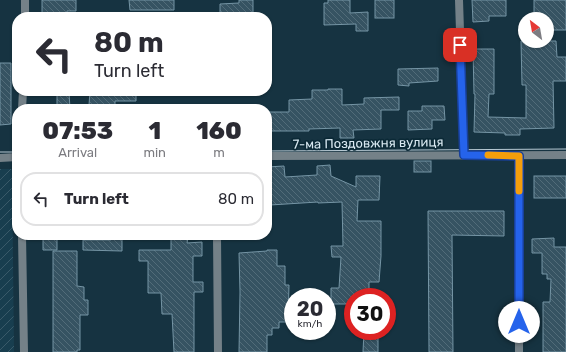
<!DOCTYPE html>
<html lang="en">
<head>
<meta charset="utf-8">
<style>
  body { margin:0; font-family:Rubik,sans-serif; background:#f2f2f3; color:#2b2b33; height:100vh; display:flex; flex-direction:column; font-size:15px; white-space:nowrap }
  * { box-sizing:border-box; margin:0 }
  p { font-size:13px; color:#7c7c81 }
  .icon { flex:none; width:22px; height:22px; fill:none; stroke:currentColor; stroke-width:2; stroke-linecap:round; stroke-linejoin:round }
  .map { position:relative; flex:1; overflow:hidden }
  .details { position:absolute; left:12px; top:104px; width:260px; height:136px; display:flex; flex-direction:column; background:#fff; border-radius:16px; box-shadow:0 1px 3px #0004 }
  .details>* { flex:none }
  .guide { position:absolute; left:12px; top:12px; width:260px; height:84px; border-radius:16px; box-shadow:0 1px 3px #0004; background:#fff; color:#2b2b33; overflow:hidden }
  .needle { width:26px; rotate:329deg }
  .buttons { position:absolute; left:518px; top:12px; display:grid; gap:8px }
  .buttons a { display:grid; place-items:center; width:36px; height:36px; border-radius:50%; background:#fff; box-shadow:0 1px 3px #0004; font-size:20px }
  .speed { position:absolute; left:284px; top:288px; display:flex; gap:8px; font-size:20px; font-weight:700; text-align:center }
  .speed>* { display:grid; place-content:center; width:52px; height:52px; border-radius:50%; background:#fff; box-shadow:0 1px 3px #0004; line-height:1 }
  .speed small { font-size:10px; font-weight:400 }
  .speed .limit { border:6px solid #d22; background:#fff; color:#111 }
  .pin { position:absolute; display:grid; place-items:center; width:34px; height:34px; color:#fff; margin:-17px; border-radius:8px; box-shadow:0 2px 6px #0006 }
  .me { position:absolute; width:44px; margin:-22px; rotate:0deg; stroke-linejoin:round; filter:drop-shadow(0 0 3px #0008) }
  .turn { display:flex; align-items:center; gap:14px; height:84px; padding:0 16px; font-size:18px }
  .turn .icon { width:52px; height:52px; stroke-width:2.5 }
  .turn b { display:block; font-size:28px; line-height:34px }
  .eta { display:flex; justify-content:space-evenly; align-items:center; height:68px; text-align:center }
  .eta b { font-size:24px; font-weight:800; line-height:28px }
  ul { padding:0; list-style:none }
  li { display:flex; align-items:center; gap:12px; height:54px; margin:0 8px 6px; padding:0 8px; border:2px solid #e1e1e2; border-radius:16px }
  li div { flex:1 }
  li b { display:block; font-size:15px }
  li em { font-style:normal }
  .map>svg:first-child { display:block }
  .industrial { fill:url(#industrial-furrows) }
  .building { fill:url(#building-back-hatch); stroke:#7595a5 }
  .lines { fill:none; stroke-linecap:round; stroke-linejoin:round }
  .street { stroke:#748188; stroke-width:8 }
  .tram { stroke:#b8cad4; stroke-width:1 }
  .route-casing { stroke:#184099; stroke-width:10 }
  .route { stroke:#2563eb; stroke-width:7 }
  .slow { stroke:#f59e0b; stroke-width:7 }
  .labels { text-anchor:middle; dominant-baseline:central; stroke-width:3.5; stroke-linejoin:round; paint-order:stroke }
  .street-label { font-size:13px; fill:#d8e8f1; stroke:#0b2936 }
</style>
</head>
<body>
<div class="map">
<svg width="566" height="352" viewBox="0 0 566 352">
  <defs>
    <pattern id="industrial-furrows" width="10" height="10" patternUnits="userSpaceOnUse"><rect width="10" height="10" fill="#183e4f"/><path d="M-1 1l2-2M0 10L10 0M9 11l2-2" fill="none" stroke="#395a69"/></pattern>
    <pattern id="building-back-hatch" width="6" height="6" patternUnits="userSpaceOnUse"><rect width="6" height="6" fill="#365362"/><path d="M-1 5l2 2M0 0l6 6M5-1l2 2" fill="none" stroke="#526c79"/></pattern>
  </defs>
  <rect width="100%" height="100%" fill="#163341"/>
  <path class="industrial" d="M 0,169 L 12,169 L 14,352 L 0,352 Z"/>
  <g class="building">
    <path d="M 42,0 L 76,0 L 76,11 L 67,11 L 67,15 L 42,16 Z"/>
    <path d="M 129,0 L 174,0 L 174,10 L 130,10 Z"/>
    <path d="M 239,0 L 253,0 L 253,17 L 220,17 L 220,4 L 239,3 Z"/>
    <path d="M 328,0 L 350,0 L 350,13 L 368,12 L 368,31 L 356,31 L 356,24 L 324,25 L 324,3 L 328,3 Z"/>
    <rect x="375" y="0" width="19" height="18"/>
    <path d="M 472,0 L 506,0 L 506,16 L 489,16 L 489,21 L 473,22 Z"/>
    <path d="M 534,0 L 566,0 L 566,30 L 547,30 L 547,19 L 534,19 Z"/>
    <path d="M 521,41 L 556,41 L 557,57 L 566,57 L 566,81 L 553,81 L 554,128 L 520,129 L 520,135 L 505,135 L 505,133 L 474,132 L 475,94 L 474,94 L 473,49 L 494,49 L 494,94 L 489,94 L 488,117 L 526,118 L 526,85 L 522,85 Z"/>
    <path d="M 0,63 L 11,63 L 11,124 L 0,125 Z"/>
    <path d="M 438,68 L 438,81 L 409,83 L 409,86 L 398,85 L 398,69 Z"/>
    <path d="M 328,89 L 342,89 L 342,105 L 364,104 L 364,98 L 399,97 L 399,110 L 381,110 L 381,129 L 353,130 L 354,138 L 340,138 L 340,128 L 309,129 L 309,131 L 267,131 L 267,112 L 289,112 L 289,100 L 312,99 L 312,90 L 328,90 Z"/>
    <path d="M 90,91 L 136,91 L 136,101 L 115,101 L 115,105 L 89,105 Z"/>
    <path d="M 57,92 L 69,92 L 70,109 L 57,109 Z"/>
    <path d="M 422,106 L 444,106 L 445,120 L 432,120 L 432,129 L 408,130 L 408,111 L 422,111 Z"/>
    <rect x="414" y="161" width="17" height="11"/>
    <path d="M 330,165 L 331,176 L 356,187 L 356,176 L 380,176 L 379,200 L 358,200 L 357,221 L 381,221 L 381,256 L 379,282 L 369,282 L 369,294 L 353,295 L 353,304 L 331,304 L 331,288 L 339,288 L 341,257 L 332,257 L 331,246 L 343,246 L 342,202 L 318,203 L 318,202 L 270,205 L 267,167 L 284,166 L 285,177 L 317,175 L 317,166 Z"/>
    <rect x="534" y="176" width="32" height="22"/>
    <path d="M 428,211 L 504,211 L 504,236 L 452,235 L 453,352 L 429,352 Z"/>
    <path d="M 57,237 L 57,250 L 43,250 L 43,238 Z"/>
    <path d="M 171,238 L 188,238 L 187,243 L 202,242 L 202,256 L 193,256 L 193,282 L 203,282 L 203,292 L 194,292 L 194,352 L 174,352 L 172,314 L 162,314 L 161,293 L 148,293 L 148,261 L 139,261 L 139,250 L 171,250 Z"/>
    <path d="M 554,238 L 554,247 L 566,247 L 566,352 L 543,352 L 543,302 L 550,302 L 551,279 L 547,279 L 547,274 L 542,274 L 542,253 L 532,253 L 532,239 Z"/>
    <path d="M 111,239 L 122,239 L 122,251 L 83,250 L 83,240 L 111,240 Z"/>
    <path d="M 267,250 L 277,250 L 277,266 L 285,266 L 285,285 L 289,285 L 288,322 L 279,322 L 279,328 L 272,328 L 272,335 L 267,335 L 267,352 L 239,352 L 240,292 L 239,253 L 267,251 Z"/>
    <path d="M 53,251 L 77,251 L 77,286 L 84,287 L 84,300 L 88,300 L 88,315 L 80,315 L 80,350 L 77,350 L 77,352 L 53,352 Z"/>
    <path d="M 364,331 L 378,331 L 378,352 L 363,352 Z"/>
  </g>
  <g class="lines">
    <g class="street">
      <path d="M 459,0 L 464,155"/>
      <path d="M 25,17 L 25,0"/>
      <path d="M 22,109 L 23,91"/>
      <path d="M 267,156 L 566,155"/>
      <path d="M 519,156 L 519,352"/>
      <path d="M 0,158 L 17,157"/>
      <path d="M 22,235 L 24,352"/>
      <path d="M 217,235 L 218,352"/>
    </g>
    <g class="tram">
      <path d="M 267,151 L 566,149"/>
      <path d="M 0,152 L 17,152"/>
    </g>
  </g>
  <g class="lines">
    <defs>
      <path id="route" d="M 460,45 L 464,155 L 519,156 L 519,322"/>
    </defs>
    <use href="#route" class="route-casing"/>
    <use href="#route" class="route"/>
    <path class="slow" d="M 488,155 L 519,156 L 519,191"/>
  </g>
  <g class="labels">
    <g class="street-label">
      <text transform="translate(368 143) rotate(-1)">7-ма Поздовжня вулиця</text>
    </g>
  </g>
</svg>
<div class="buttons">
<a><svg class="needle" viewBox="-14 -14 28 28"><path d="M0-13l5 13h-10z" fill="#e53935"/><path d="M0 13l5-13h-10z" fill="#7c7c81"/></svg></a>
</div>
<div class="speed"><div>20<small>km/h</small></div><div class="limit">30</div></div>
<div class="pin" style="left:460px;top:45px;background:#d93025"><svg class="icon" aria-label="arrive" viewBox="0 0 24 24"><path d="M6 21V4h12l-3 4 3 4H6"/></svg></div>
<svg class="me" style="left:519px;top:322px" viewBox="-20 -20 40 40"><circle r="19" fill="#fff"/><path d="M0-13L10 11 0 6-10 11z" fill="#2563eb"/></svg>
<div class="guide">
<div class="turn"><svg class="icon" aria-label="left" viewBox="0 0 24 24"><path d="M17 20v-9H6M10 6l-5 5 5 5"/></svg><div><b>80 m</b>Turn left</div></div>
</div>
<section class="details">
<div class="eta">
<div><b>07:53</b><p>Arrival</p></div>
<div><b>1</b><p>min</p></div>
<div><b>160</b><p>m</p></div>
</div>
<ul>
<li><svg class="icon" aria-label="left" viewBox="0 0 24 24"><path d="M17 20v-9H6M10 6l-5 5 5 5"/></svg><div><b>Turn left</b></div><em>80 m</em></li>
</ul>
</section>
</div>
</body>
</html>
